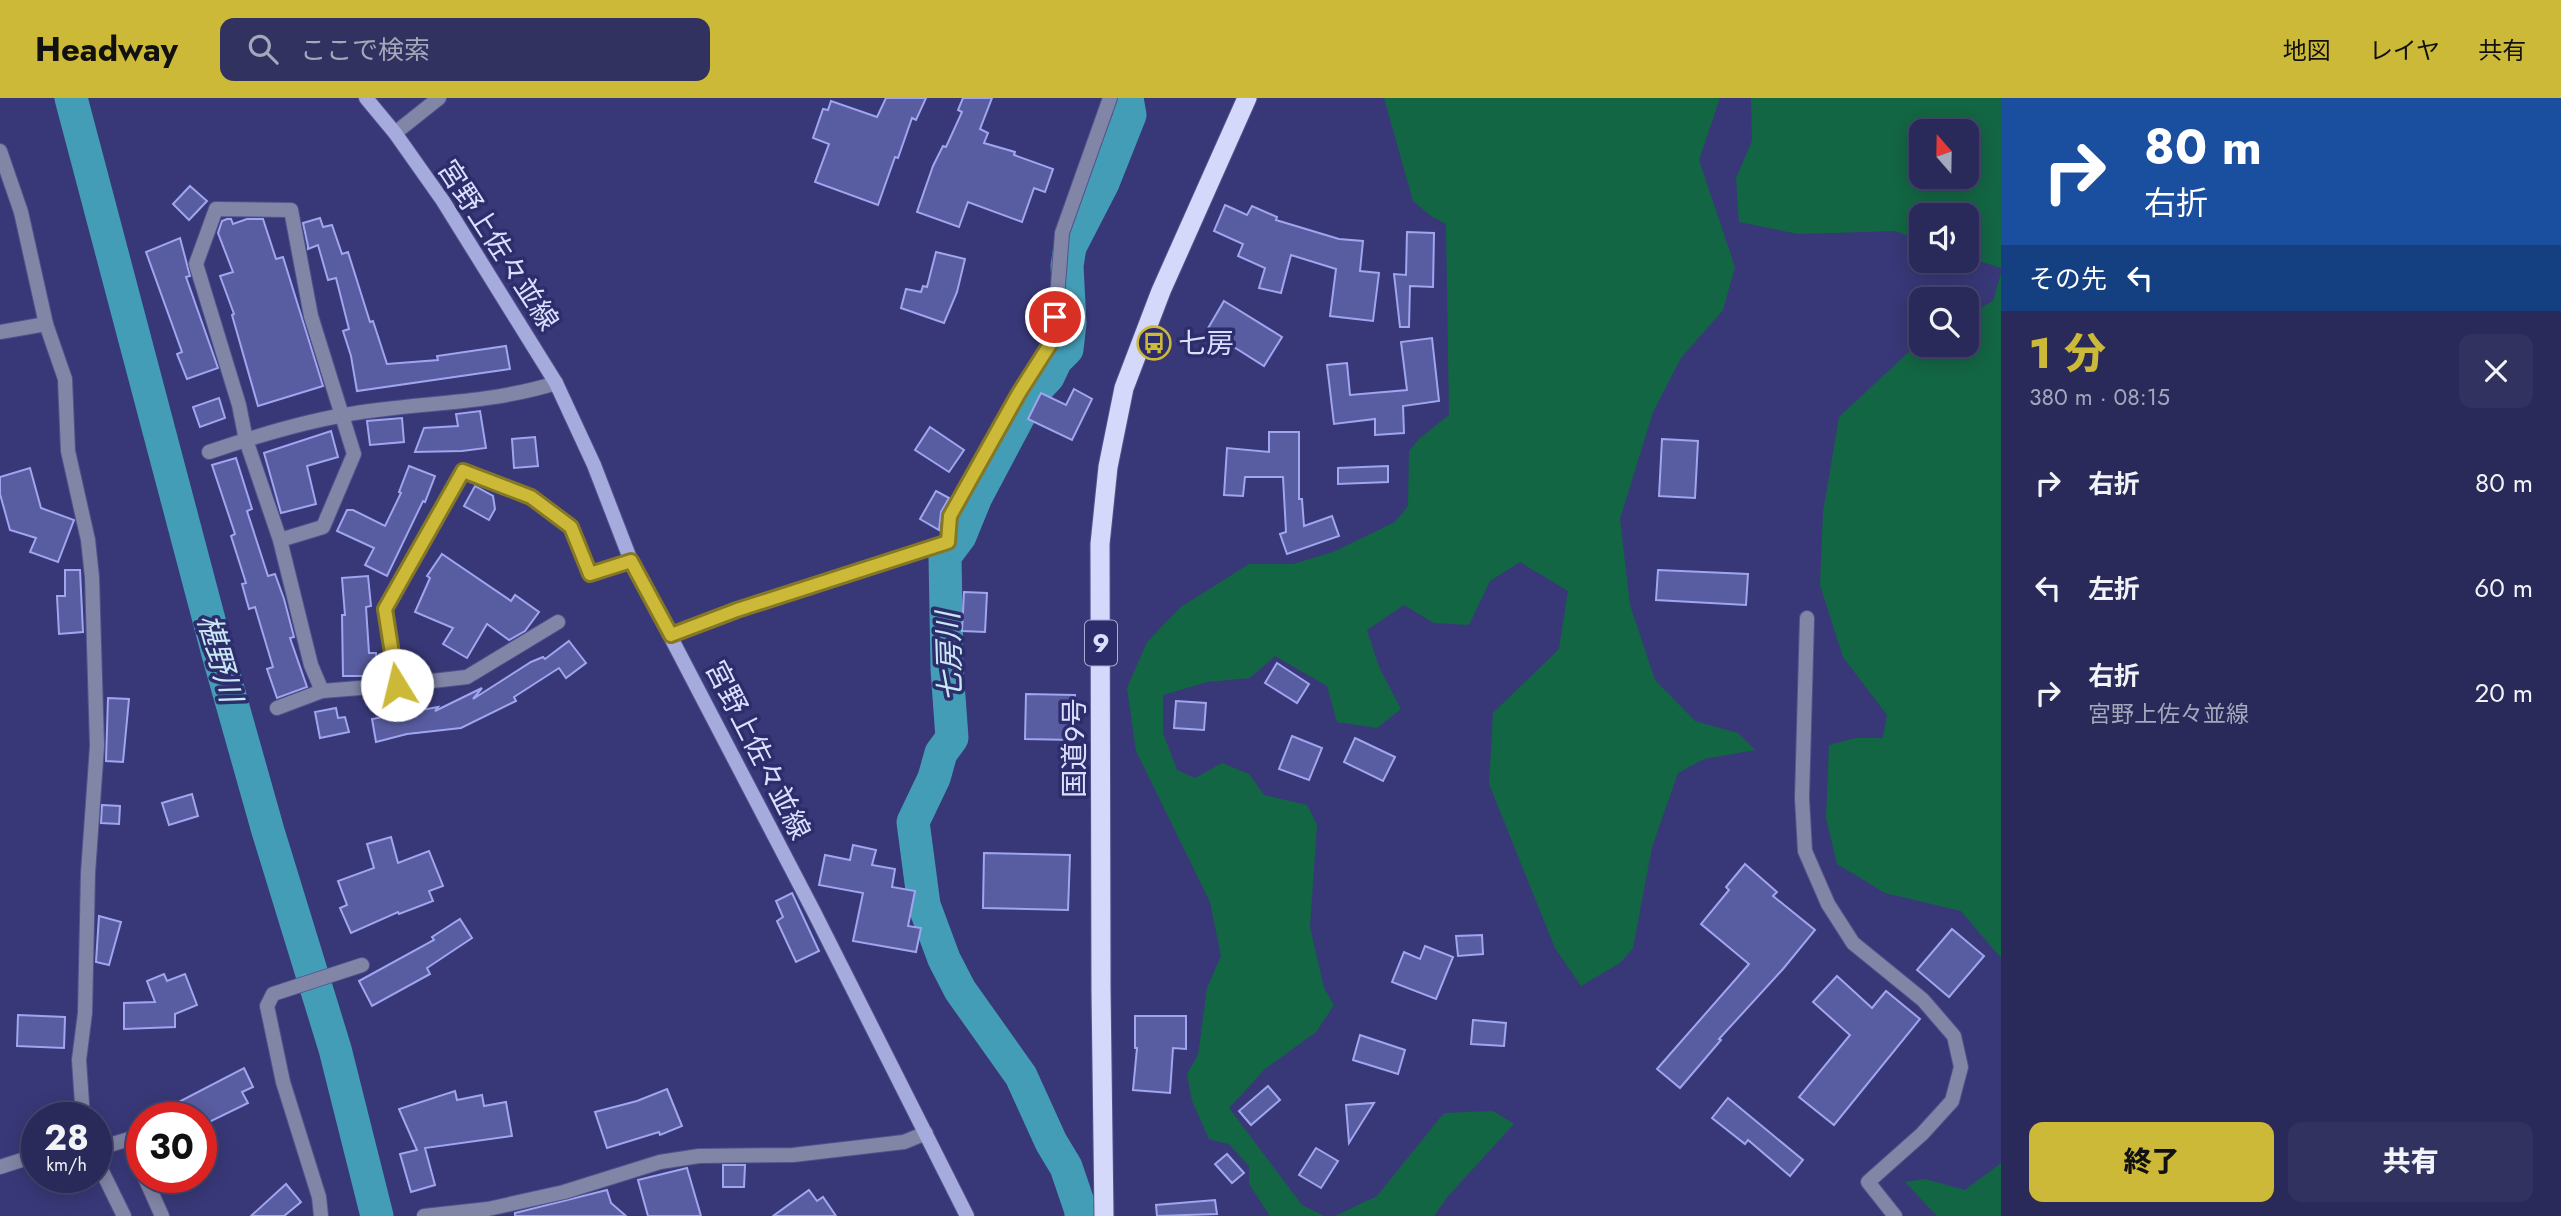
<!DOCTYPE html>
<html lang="ja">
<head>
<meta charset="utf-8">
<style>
  body { margin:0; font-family:Jost,"Noto Sans JP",sans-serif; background:#323260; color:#f1f3f6; height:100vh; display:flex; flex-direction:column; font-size:26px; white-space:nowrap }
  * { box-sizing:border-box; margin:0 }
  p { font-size:23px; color:#a5a7bb }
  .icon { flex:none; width:38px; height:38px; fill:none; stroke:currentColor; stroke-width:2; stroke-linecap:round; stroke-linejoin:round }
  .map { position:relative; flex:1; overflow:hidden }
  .sheet { display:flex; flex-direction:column; background:#2a2a5a; width:560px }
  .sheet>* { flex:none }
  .hud { background:#1a4fa0; color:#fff; overflow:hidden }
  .needle { width:46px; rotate:340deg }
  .tools { position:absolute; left:1909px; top:21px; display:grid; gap:14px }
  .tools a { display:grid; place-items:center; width:70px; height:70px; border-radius:14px; background:#2a2a5a; box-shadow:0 4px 18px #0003,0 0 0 2px #464670; font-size:35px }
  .speed { position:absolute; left:21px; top:1004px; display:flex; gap:14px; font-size:35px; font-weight:700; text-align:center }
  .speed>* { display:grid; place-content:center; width:91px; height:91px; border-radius:50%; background:#2a2a5a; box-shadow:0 4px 18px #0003,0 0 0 2px #464670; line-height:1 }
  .speed small { font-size:18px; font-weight:400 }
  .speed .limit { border:10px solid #d22; background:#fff; color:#111 }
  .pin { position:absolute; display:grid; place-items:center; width:60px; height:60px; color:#fff; margin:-30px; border:4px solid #fff; border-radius:50%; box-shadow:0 2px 7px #0007 }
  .me { position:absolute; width:77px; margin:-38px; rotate:351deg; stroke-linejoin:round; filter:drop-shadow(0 0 5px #0008) }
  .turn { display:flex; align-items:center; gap:24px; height:147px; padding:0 28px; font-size:32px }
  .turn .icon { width:91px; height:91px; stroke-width:2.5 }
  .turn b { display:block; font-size:49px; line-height:60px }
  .then { display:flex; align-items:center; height:66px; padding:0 28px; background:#0003; gap:14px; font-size:26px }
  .round { display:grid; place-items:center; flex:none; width:74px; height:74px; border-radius:14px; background:#323260 }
  .summary { display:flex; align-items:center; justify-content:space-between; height:119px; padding:0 28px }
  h1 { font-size:42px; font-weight:800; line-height:52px; color:#cdb938 }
  .primary-button { display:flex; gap:14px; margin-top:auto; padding:14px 28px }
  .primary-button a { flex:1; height:80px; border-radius:14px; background:#cdb938; color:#111; font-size:28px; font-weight:800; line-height:80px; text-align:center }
  .primary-button a+a { background:#323260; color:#f1f3f6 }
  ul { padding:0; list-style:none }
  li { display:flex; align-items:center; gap:21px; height:105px; padding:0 28px }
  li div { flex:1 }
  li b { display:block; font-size:26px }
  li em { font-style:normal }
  header { display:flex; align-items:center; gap:42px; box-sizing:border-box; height:98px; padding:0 35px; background:#cdb938; color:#111 }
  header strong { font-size:33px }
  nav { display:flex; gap:38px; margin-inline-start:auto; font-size:24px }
  .search { width:490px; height:63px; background:#323260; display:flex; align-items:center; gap:18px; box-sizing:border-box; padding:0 24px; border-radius:14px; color:#a5a7bb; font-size:26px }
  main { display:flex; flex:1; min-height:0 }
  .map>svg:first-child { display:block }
  .green { fill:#136643; fill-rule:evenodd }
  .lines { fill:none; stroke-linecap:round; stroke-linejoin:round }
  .river { stroke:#449db7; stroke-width:33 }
  .building { fill:#585ca0; stroke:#9fa5ef; stroke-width:2 }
  .minor-casing { stroke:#52538d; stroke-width:16 }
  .secondary-casing { stroke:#52538d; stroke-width:16 }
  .trunk-casing { stroke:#52538d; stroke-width:21 }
  .minor { stroke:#8286a6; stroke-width:14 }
  .secondary { stroke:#a6abdd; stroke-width:14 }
  .trunk { stroke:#d4d8fa; stroke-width:19 }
  .route-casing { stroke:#857824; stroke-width:18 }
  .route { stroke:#cdb938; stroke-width:12 }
  .labels { text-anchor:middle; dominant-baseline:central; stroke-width:7; stroke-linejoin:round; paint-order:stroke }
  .shield { fill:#2e2d6c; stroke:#a7aad2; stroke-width:2 }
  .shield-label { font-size:26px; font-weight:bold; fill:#dbdffe }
  .street-label { font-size:28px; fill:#dbdffe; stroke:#2e2d6c }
  .poi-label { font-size:28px; fill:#dbdffe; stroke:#2e2d6c; text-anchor:start }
  .water-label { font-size:30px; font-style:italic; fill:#c8e8f3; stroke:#2e2d6c }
</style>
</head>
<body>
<header>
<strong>Headway</strong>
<div class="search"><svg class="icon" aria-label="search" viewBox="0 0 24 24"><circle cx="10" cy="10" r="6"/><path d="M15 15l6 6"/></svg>ここで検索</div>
<nav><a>地図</a><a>レイヤ</a><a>共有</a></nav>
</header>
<main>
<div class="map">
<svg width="2001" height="1118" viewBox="0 0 2001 1118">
  <rect width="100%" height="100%" fill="#383878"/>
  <g class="green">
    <path d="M 1384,0 L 1720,0 L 1699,62 L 1735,169 L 1723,212 L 1681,260 L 1653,314 L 1620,421 L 1630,507 L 1655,582 L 1695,623 L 1738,635 L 1755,652 L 1704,661 L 1678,675 L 1652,749 L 1633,850 L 1620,865 L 1581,888 L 1555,850 L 1489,686 L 1493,615 L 1559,551 L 1568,493 L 1520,464 L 1490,483 L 1469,527 L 1434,525 L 1404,507 L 1367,532 L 1379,569 L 1401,611 L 1377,630 L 1337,624 L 1327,588 L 1275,558 L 1250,580 L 1207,584 L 1163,597 L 1163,635 L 1177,672 L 1195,680 L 1222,665 L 1249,676 L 1264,697 L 1307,707 L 1317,727 L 1310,829 L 1324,890 L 1334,907 L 1316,934 L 1265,971 L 1229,1010 L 1302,1107 L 1324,1118 L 1270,1118 L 1249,1086 L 1249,1068 L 1229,1046 L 1209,1041 L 1192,1003 L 1187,976 L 1198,957 L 1207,890 L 1221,858 L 1210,804 L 1136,653 L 1127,590 L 1147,544 L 1181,509 L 1249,466 L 1293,466 L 1333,454 L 1395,424 L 1408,408 L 1409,353 L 1420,340 L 1449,317 L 1446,126 L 1431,118 L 1413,103 Z"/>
    <path d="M 1751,0 L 2001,0 L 2001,170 L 1967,159 L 1967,117 L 1922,117 L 1921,143 L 1895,133 L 1798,136 L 1739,124 L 1736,80 L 1752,43 ZM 1922,33 L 1967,33 L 1967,79 L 1922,79 Z"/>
    <path d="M 2001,175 L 2001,860 L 1961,813 L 1885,795 L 1837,766 L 1826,720 L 1829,647 L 1856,640 L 1883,640 L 1887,617 L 1843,559 L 1820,487 L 1823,414 L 1839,319 L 1912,251 L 1921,245 L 1967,247 L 1967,218 L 1993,203 Z"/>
    <path d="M 1493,1013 L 1514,1026 L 1448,1098 L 1434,1118 L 1335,1118 L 1377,1098 L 1444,1015 Z"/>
    <path d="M 2001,1065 L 2001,1118 L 1937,1118 L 1905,1084 L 1925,1081 L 1965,1092 Z"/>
  </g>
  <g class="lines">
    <g class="river">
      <path d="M 71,0 L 218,556 L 268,733 L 335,951 L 377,1118"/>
      <path d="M 1081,1118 L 1081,1113 L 1066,1069 L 1051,1044 L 1021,978 L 960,892 L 944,861 L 924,807 L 913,724 L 934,680 L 941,655 L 952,640 L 947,571 L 945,458 L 960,438 L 976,399 L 1029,299 L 1048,279 L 1056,262 L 1067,251 L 1070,225 L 1067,168 L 1070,149 L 1103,85 L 1130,17 L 1127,0"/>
    </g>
  </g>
  <g class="building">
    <path d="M 886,0 L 926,0 L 916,22 L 912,20 L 898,60 L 895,59 L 878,107 L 815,84 L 829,46 L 813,40 L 823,11 L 828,12 L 831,3 L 877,19 Z"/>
    <path d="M 963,0 L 992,0 L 980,31 L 988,35 L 984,45 L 1015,54 L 1014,57 L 1053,71 L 1045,94 L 1034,90 L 1022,124 L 968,104 L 959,129 L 917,114 L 933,68 L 943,48 L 946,49 L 962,14 L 958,12 Z"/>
    <path d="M 190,88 L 207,103 L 189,122 L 173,106 Z"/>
    <path d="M 1225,107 L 1247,117 L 1252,108 L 1277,119 L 1276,122 L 1339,141 L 1363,143 L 1360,173 L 1379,175 L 1373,223 L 1330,218 L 1336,171 L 1291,157 L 1281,195 L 1259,190 L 1265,170 L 1238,158 L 1243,146 L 1214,133 Z"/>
    <path d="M 320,120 L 323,129 L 332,127 L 342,156 L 348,154 L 370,224 L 373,223 L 387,266 L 438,262 L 437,258 L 506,248 L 510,271 L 357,293 L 351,258 L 343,233 L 349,231 L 336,180 L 328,182 L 318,147 L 308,151 L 308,148 L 303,125 Z"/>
    <path d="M 227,121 L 231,121 L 233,126 L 247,121 L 263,121 L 276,161 L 283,159 L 323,288 L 258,308 L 232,217 L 234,216 L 220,178 L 233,174 L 218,135 L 222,123 Z"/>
    <path d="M 1407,134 L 1434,135 L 1433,189 L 1410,188 L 1409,229 L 1400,229 L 1394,176 L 1406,177 Z"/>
    <path d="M 180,140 L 190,178 L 186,179 L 218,270 L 187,281 L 177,256 L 182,254 L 146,154 Z"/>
    <path d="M 936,154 L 965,161 L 957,194 L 944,225 L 901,210 L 906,191 L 921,194 L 923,188 L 927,189 Z"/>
    <path d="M 1224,203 L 1282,239 L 1264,268 L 1207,232 Z"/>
    <path d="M 1432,240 L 1439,303 L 1403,308 L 1404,335 L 1375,337 L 1375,321 L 1334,326 L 1327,267 L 1347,265 L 1350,297 L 1407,292 L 1401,244 Z"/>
    <path d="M 1074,291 L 1092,301 L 1072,342 L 1028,321 L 1041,295 L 1066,307 Z"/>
    <path d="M 219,300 L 225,320 L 200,329 L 193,309 Z"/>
    <path d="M 480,313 L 486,350 L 462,353 L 415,354 L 424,330 L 458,328 L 456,316 Z"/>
    <path d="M 402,320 L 404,344 L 370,347 L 367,323 Z"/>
    <path d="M 930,329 L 964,352 L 949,374 L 915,352 Z"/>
    <path d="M 331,333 L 338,359 L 307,368 L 316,406 L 281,415 L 264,355 Z"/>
    <path d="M 1269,334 L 1299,334 L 1299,401 L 1302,401 L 1304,428 L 1332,418 L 1339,438 L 1287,456 L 1280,436 L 1286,434 L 1283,379 L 1245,379 L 1243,398 L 1224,397 L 1227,350 L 1269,354 Z"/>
    <path d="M 535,339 L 538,368 L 514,370 L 512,341 Z"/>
    <path d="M 1662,341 L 1698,343 L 1695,400 L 1659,398 Z"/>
    <path d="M 236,360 L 252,411 L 247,413 L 268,478 L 275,476 L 284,501 L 294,539 L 290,540 L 307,589 L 277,600 L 267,571 L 273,569 L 255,509 L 249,511 L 242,486 L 246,485 L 231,438 L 235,436 L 212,367 Z"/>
    <path d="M 409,368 L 435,378 L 425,404 L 423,403 L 387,478 L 365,467 L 374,450 L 337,433 L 347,412 L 353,412 L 385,428 L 401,395 L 399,394 Z"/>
    <path d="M 1388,368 L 1388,384 L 1338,386 L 1338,370 Z"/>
    <path d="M 30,370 L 41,410 L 74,422 L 58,464 L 30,454 L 36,440 L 10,432 L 0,396 L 0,379 Z"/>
    <path d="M 475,388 L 493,398 L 495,411 L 489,422 L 464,408 Z"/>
    <path d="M 936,393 L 949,400 L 941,414 L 939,432 L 920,421 Z"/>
    <path d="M 442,456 L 511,503 L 515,497 L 539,514 L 525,533 L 509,542 L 487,526 L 467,560 L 443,546 L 453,530 L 415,514 L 430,480 L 427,478 Z"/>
    <path d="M 65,472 L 80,472 L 83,534 L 59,536 L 57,498 L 65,498 Z"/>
    <path d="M 1658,472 L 1748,476 L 1746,507 L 1656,502 Z"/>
    <path d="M 368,478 L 371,508 L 366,509 L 369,555 L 376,555 L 377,578 L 343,578 L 342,517 L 345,517 L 342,480 Z"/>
    <path d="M 964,494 L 987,495 L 985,534 L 962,533 Z"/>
    <path d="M 569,543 L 586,565 L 566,580 L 559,570 L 514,599 L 516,603 L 461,630 L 407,636 L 376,644 L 372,621 L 438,609 L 435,613 L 482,590 L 473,601 L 531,564 L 543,559 L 545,561 Z"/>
    <path d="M 1277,565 L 1309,586 L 1297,605 L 1265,585 Z"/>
    <path d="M 1026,596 L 1075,597 L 1074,642 L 1025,641 Z"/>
    <path d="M 108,600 L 129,601 L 123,664 L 106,663 Z"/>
    <path d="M 1176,603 L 1206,605 L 1204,632 L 1174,630 Z"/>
    <path d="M 336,610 L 338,620 L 345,619 L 349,634 L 320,640 L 315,614 Z"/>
    <path d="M 1292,638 L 1322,650 L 1309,682 L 1279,671 Z"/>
    <path d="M 1355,640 L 1395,659 L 1383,683 L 1344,664 Z"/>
    <path d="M 192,696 L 198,718 L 169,727 L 162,705 Z"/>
    <path d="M 102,707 L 120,708 L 119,726 L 101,725 Z"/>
    <path d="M 391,739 L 398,765 L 429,753 L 443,788 L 429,793 L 433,803 L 399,816 L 398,814 L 351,835 L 340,810 L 347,807 L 338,783 L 374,770 L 367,746 Z"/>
    <path d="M 853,747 L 876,752 L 872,767 L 895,771 L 892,789 L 915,793 L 908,828 L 921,830 L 916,854 L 853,843 L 863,795 L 819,787 L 825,757 L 850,762 Z"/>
    <path d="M 984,755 L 1070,757 L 1068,812 L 983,810 Z"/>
    <path d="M 1745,766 L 1777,794 L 1773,798 L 1815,832 L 1783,871 L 1719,941 L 1721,942 L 1680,990 L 1657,971 L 1749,866 L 1701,826 L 1729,792 L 1726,789 Z"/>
    <path d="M 792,795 L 819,853 L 796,864 L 777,823 L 783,819 L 776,803 Z"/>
    <path d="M 99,818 L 121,824 L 109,867 L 96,864 Z"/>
    <path d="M 460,821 L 472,840 L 427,870 L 430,876 L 372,908 L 359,883 L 434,842 L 432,839 Z"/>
    <path d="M 1952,831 L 1984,858 L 1949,899 L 1917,872 Z"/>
    <path d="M 1482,837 L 1483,856 L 1458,858 L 1456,838 Z"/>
    <path d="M 1425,848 L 1453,859 L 1436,901 L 1392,884 L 1404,854 L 1420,861 Z"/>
    <path d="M 164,876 L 167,883 L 185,876 L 197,907 L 175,916 L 175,929 L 124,931 L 124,905 L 155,904 L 147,883 Z"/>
    <path d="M 1837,878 L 1872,910 L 1886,893 L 1920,921 L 1834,1027 L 1799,999 L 1850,937 L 1813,904 Z"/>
    <path d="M 18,917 L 65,919 L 64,950 L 17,948 Z"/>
    <path d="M 1135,918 L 1186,918 L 1186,951 L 1173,950 L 1170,995 L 1133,992 L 1137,950 L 1135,950 Z"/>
    <path d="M 1473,922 L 1506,925 L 1504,948 L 1471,946 Z"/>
    <path d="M 1360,937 L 1405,952 L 1398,976 L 1353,962 Z"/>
    <path d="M 244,970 L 253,989 L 242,994 L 248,1005 L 201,1028 L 201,1020 L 148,1020 Z"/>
    <path d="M 1268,988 L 1280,1002 L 1251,1027 L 1239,1013 Z"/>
    <path d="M 667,991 L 682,1028 L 660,1037 L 659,1034 L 607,1050 L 595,1014 L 637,1003 Z"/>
    <path d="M 455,993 L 457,1002 L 482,997 L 484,1008 L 506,1004 L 512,1038 L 425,1050 L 435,1087 L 411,1094 L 400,1056 L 417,1052 L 399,1011 Z"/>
    <path d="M 1728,1000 L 1803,1062 L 1790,1078 L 1748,1042 L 1745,1046 L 1712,1020 Z"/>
    <path d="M 1374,1005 L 1349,1045 L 1346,1007 Z"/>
    <path d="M 1316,1050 L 1338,1063 L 1321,1090 L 1299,1077 Z"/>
    <path d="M 1227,1056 L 1244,1075 L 1232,1085 L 1215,1066 Z"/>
    <path d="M 723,1067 L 745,1067 L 744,1089 L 723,1089 Z"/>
    <path d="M 687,1070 L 701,1118 L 648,1118 L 638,1082 Z"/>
    <path d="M 286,1086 L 301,1104 L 284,1118 L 251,1118 Z"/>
    <path d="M 607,1092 L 611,1105 L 626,1118 L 515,1118 L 515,1115 Z"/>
    <path d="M 809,1092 L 817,1103 L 823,1099 L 836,1118 L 773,1118 Z"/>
    <path d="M 1215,1102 L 1217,1116 L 1157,1118 L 1156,1107 Z"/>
  </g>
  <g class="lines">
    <defs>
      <g id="minor">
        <path d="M 395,35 L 439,0"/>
        <path d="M 0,53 L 21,114 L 46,226 L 65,281 L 68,353 L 88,442 L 92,479 L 97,648 L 88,775 L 85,915 L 79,962 L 83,1020"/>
        <path d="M 0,234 L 46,226"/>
        <path d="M 209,354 C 253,339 299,325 344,317 C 414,304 487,307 556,285"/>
        <path d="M 280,442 L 323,429 L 354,356 L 311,218 L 291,112 L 216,111 L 196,166 L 239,307 L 246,342 L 280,442 L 311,567 L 322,593"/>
        <path d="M 1807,520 L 1802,700 L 1805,753 L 1828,806 L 1853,845 L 1923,902 L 1954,938 L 1961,969 L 1952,1003 L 1922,1036 L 1868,1084 L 1895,1118"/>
        <path d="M 671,537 L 737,511 L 948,444 L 950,418 L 1019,295 L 1054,240 L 1062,135 L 1110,0"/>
        <path d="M 397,587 L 467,579 L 558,524"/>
        <path d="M 277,610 L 322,593 L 397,587 L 385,511 L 463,373 L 531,399 L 571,429 L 590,476 L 631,463"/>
        <path d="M 96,1051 L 136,1039 L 142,1066"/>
        <path d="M 96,1061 L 124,1118"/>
        <path d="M 0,1069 L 37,1057"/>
        <path d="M 145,1080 L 162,1118"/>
        <path d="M 321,1118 L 319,1099 L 283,984 L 267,908 L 273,896 L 362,867"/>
        <path d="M 424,1118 L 488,1111 L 564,1094 L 660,1064 L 699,1058 L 793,1057 L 904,1044 L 926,1035"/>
      </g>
      <path id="secondary" d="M 366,0 L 395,35 L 443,103 L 556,285 L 594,367 L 631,463 L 814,814 L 967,1118"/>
      <path id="trunk" d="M 1104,1118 L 1101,892 L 1100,446 L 1108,369 L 1124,290 L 1161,193 L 1247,0"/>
    </defs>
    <use href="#minor" class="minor-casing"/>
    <use href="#secondary" class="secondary-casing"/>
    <use href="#trunk" class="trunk-casing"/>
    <use href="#minor" class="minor"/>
    <use href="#secondary" class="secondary"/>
    <use href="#trunk" class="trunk"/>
  </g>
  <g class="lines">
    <defs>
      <path id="route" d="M 397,587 L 385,511 L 463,373 L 531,399 L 571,429 L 590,476 L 631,463 L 671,537 L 737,512 L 948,444 L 950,418 L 1019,295 L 1054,240 L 1055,219"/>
    </defs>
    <use href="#route" class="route-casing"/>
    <use href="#route" class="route"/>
  </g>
  <defs>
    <symbol id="bus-ring" viewBox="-11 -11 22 22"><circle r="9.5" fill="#2e2d6c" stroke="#cdb938" stroke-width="1.5"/><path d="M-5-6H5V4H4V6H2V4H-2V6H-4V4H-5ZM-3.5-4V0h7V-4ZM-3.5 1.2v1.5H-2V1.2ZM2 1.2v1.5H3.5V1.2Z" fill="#cdb938"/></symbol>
  </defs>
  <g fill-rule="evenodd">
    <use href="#bus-ring" x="1135" y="226" width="38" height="38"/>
  </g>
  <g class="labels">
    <rect class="shield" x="1085" y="522.5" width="32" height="45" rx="5"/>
    <g class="shield-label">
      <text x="1101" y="545">9</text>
    </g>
    <g class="street-label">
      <text transform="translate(498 147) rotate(57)">宮野上佐々並線</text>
      <text transform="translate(1074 650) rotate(-90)">国道9号</text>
      <text transform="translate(758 652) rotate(63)">宮野上佐々並線</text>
    </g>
    <g class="poi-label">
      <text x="1178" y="245">七房</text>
    </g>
    <g class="water-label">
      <text transform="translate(949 559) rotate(-92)">七房川</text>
      <text transform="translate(220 560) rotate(74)">椹野川</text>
    </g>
  </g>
</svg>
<div class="tools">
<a><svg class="needle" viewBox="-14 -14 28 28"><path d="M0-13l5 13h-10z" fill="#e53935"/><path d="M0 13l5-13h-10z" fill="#a5a7bb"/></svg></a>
<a><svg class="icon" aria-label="sound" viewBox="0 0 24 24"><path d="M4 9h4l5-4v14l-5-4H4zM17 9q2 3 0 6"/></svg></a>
<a><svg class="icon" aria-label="search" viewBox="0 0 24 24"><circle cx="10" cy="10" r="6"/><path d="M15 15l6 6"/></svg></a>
</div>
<div class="speed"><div>28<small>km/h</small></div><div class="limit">30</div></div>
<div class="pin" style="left:1055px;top:219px;background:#d93025"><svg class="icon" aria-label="arrive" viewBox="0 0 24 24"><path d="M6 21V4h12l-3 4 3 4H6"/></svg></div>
<svg class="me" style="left:397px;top:587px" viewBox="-20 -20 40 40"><circle r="19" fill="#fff"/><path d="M0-13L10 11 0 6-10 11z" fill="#cdb938"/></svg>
</div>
<section class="sheet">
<div class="hud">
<div class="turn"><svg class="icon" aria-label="right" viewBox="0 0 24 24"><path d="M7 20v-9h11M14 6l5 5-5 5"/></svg><div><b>80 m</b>右折</div></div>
<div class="then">その先<svg class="icon" aria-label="left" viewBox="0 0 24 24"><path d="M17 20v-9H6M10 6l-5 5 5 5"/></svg></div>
</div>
<div class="summary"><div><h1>1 分</h1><p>380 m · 08:15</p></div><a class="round"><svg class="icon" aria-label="close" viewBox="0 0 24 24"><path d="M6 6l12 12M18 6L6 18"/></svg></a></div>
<ul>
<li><svg class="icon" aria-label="right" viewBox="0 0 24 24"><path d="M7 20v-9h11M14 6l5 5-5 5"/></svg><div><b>右折</b></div><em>80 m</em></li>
<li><svg class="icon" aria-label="left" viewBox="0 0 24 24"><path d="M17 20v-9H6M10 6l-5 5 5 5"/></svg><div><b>左折</b></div><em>60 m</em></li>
<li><svg class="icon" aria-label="right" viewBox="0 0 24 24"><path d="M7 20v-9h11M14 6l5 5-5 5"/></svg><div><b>右折</b><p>宮野上佐々並線</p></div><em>20 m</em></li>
</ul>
<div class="primary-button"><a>終了</a><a>共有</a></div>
</section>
</main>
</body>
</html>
